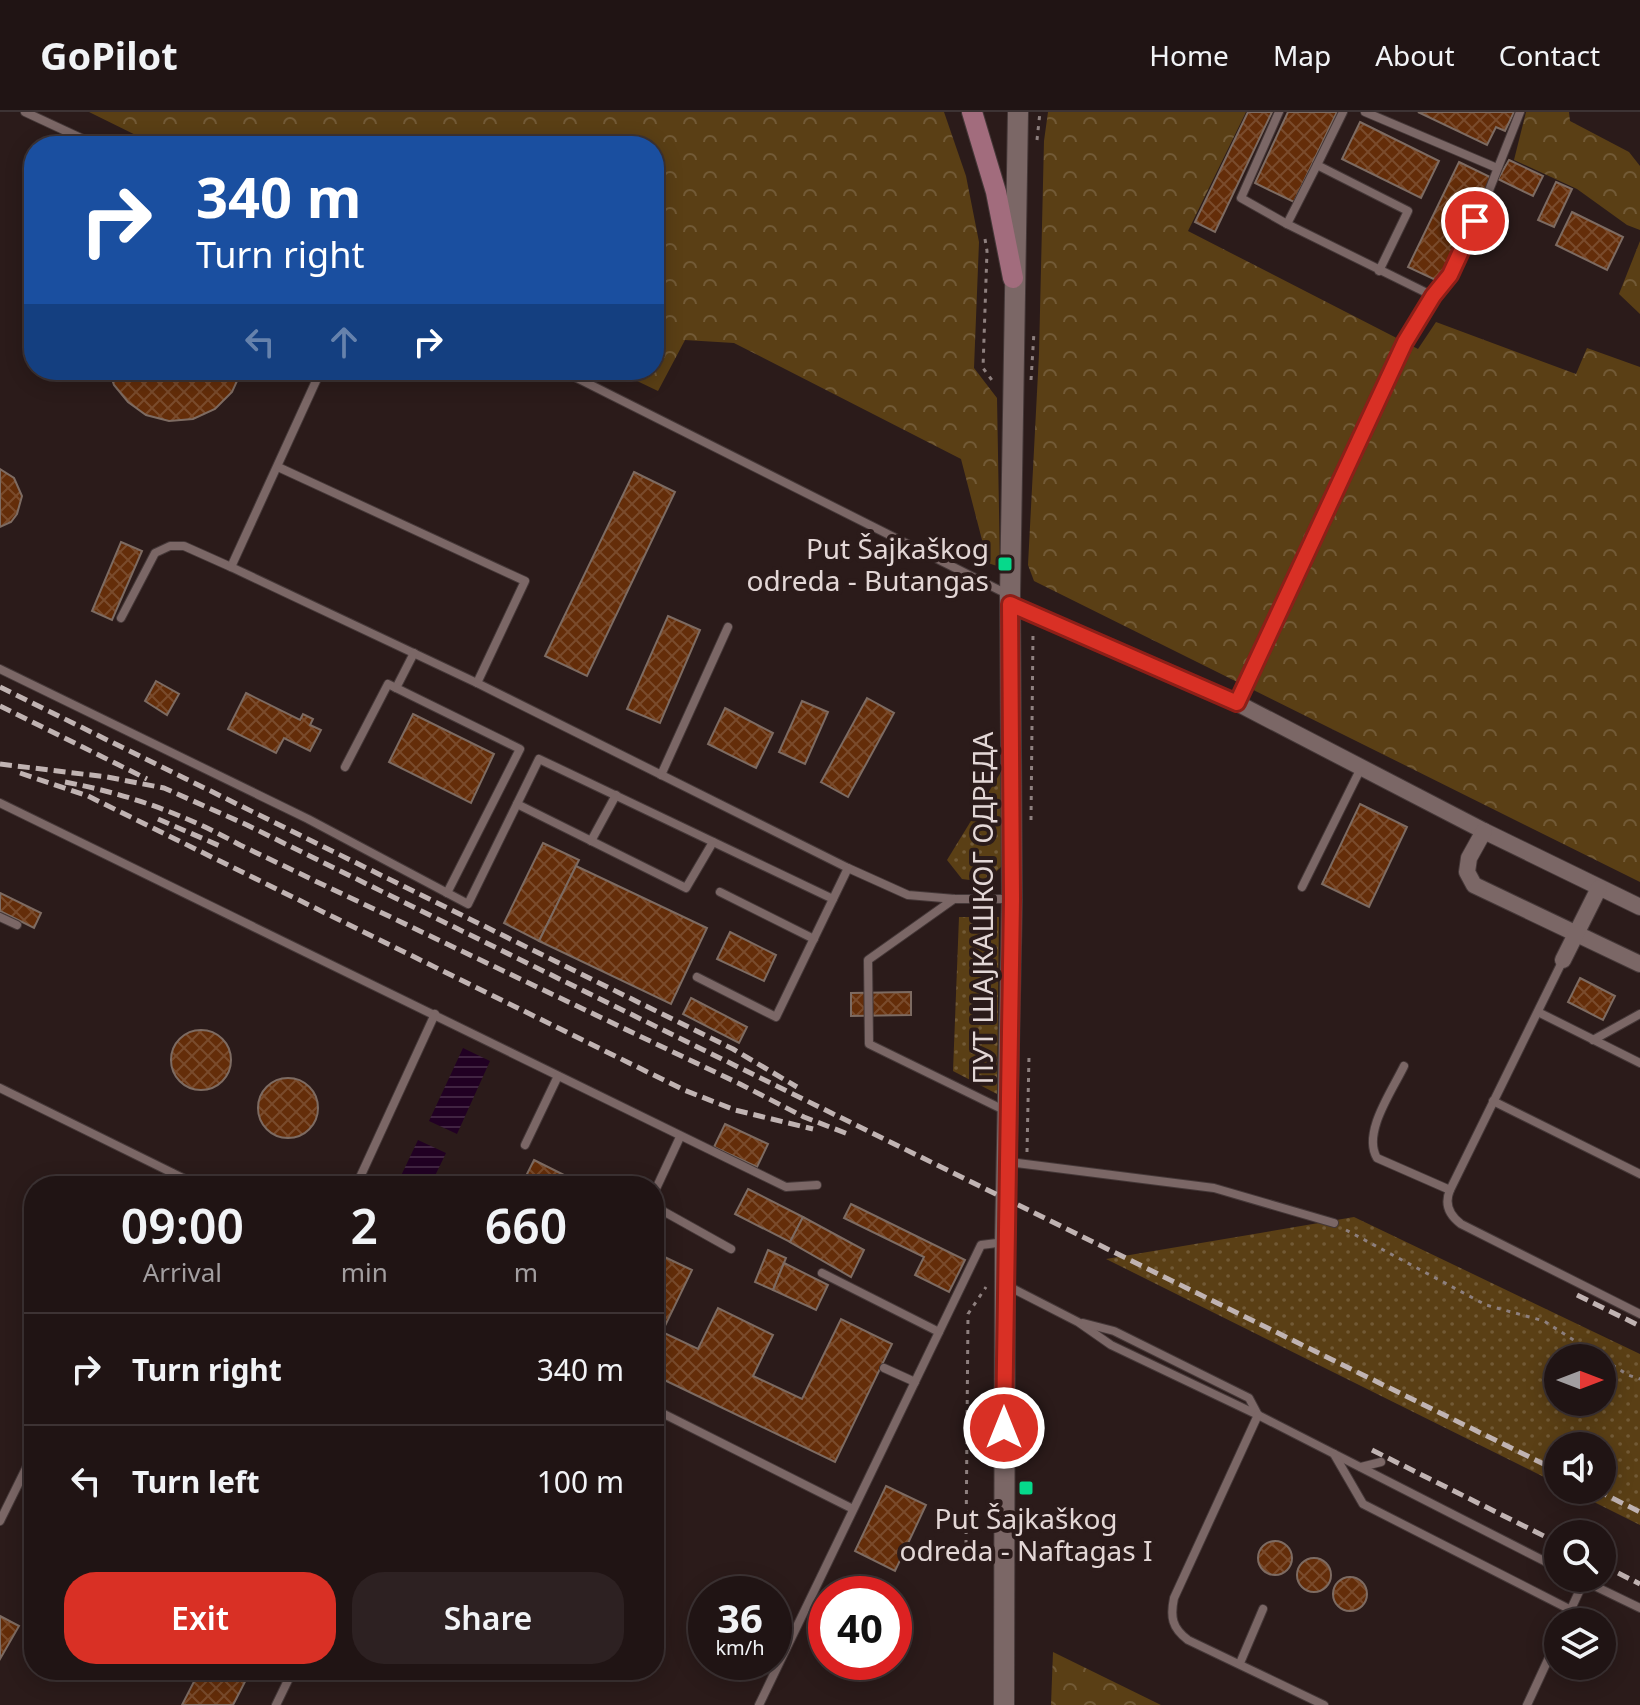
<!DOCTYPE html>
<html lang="en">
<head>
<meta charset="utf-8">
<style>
  body { margin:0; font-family:"Noto Sans",sans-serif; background:#2d2122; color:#f1f3f6; height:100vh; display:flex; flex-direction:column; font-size:30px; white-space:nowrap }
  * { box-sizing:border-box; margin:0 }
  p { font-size:26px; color:#a29ea0 }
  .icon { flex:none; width:44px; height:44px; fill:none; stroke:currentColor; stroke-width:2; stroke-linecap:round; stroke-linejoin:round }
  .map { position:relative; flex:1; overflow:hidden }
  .details { position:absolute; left:24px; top:1064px; width:640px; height:504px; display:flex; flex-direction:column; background:#201414; border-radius:32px; box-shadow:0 4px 20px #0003,0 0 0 2px #3d3334 }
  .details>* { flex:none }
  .top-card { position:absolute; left:24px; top:24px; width:640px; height:244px; border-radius:32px; box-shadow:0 4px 20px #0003,0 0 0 2px #3d3334; background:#1a4fa0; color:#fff; overflow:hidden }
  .needle { width:52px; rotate:90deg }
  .controls { position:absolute; left:1544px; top:1232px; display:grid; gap:16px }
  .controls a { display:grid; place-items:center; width:72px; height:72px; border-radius:50%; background:#201414; box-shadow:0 4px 20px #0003,0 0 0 2px #3d3334; font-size:40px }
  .speed { position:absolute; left:688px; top:1464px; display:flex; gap:16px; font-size:40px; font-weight:700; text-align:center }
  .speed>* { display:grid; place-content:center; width:104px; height:104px; border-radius:50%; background:#201414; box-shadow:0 4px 20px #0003,0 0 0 2px #3d3334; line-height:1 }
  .speed small { font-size:20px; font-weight:400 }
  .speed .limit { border:12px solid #d22; background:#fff; color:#111 }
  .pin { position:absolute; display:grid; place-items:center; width:68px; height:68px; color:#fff; margin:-34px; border:4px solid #fff; border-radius:50%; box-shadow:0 2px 8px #0007 }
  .me { position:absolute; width:88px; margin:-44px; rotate:0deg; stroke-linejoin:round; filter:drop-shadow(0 0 6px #0008) }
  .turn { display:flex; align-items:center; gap:28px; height:168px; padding:0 40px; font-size:36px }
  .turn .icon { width:104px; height:104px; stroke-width:2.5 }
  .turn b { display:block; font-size:56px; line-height:68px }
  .lanes { display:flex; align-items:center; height:76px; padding:0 40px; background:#0003; justify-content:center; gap:40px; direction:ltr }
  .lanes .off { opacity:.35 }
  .eta { display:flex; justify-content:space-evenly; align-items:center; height:136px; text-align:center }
  .eta b { font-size:48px; font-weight:600; line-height:56px }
  .button { display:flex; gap:16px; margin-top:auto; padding:16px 40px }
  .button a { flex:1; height:92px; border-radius:32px; background:#d93025; color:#fff; font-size:32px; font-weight:600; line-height:92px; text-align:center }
  .button a+a { background:#2d2122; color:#f1f3f6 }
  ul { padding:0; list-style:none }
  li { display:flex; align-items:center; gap:24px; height:112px; padding:0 40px; border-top:2px solid #3d3334 }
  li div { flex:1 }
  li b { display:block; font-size:30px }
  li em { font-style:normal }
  header { display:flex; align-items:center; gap:48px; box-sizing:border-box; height:112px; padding:0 40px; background:#201414; border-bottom:2px solid #3d3334 }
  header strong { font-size:38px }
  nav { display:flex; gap:44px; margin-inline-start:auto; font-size:28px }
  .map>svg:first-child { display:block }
  .grass { fill:url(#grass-dots); fill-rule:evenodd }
  .forest { fill:url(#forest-crowns) }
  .water { fill:url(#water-rules) }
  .building { fill:url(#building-cross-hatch); stroke:#7d6b62; stroke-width:2 }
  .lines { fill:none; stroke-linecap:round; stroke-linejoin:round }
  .service-casing { stroke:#453838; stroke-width:10 }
  .minor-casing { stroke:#453838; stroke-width:18 }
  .tertiary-casing { stroke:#453838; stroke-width:22 }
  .secondary-casing { stroke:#453838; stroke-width:22 }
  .path { stroke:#8e807f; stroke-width:3; stroke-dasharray:4 6; stroke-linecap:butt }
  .service { stroke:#7b6766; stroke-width:8 }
  .minor { stroke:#7b6766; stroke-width:16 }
  .tertiary { stroke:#7b6766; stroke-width:20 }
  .secondary { stroke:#a26c7d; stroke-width:20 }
  .rail { stroke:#c0b3b2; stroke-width:5; stroke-dasharray:12 6; stroke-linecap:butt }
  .route-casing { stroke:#8d1f18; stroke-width:20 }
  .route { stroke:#d93025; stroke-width:14 }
  .poi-dot { fill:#06d98b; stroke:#2b1b1a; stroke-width:3 }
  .labels { text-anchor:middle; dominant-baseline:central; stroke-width:8; stroke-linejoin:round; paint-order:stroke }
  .poi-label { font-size:28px; fill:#e3d7d6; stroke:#2b1b1a; text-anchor:end }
  .street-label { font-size:28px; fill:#e3d7d6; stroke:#2b1b1a }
</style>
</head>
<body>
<header>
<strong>GoPilot</strong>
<nav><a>Home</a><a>Map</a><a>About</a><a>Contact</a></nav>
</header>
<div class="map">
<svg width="1640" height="1593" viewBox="0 0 1640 1593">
  <defs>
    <pattern id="grass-dots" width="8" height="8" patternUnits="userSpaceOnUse" patternTransform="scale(2)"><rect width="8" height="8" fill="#5a3f15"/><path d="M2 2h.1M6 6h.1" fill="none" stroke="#725a36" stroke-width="1.8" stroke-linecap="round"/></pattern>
    <pattern id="forest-crowns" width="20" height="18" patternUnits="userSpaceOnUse" patternTransform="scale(2)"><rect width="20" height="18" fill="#5a3f15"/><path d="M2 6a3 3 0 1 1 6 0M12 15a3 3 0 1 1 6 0" fill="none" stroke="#725a36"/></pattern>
    <pattern id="water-rules" width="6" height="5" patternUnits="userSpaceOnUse" patternTransform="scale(2)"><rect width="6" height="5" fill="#210023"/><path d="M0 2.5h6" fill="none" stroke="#412442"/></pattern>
    <pattern id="building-cross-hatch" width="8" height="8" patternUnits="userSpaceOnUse" patternTransform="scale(2)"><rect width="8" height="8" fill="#642d09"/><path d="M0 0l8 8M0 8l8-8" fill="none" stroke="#7a4b2c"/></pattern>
  </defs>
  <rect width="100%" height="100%" fill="#2b1b1a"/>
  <g class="grass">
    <path d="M 1001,660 L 1001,755 L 985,770 L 962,767 L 947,748 Z"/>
    <path d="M 959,805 L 999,805 L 997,982 L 953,959 Z"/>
    <path d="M 1354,1105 L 1640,1242 L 1640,1413 L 1570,1378 L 1602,1378 L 1602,1334 L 1558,1334 L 1558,1372 L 1106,1147 ZM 1558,1246 L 1602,1246 L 1602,1290 L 1558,1290 Z"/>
  </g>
  <g class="forest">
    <path d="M 89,0 L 944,0 L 966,64 L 979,130 L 974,256 L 997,286 L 1000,455 L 988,451 L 961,347 L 734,231 L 685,228 L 658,279 L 614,258 L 654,258 L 654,34 L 158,34 Z"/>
    <path d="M 1048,0 L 1246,0 L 1188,119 L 1418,237 L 1436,210 L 1576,262 L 1587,236 L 1640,255 L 1640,770 L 1034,469 L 1028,453 L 1039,242 L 1044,29 Z"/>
    <path d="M 1526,0 L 1569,0 L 1570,9 L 1629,40 L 1640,54 L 1640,118 L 1627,113 L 1577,77 L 1514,48 Z"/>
    <path d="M 1640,129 L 1640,202 L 1619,182 Z"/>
    <path d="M 1053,1540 L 1161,1593 L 1051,1593 Z"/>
  </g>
  <g class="water">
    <path d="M 463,936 L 490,949 L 457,1022 L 429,1009 Z"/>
    <path d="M 418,1028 L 446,1041 L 430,1074 L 412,1074 L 399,1068 Z"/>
  </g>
  <g class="building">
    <path d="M 1248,0 L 1272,0 L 1215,120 L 1195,110 Z"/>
    <path d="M 1288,0 L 1337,0 L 1294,90 L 1255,71 Z"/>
    <path d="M 1418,0 L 1514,0 L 1505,19 L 1496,15 L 1487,33 Z"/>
    <path d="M 1360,10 L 1439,49 L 1421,86 L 1342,47 Z"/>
    <path d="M 1509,48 L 1543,64 L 1533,84 L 1498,67 Z"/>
    <path d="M 1459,50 L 1492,66 L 1442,171 L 1408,155 Z"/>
    <path d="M 1556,70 L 1572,77 L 1554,115 L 1538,108 Z"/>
    <path d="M 1572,100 L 1623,125 L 1607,158 L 1556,133 Z"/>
    <path d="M 109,258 L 242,258 L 232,280 L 215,297 L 193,307 L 169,309 L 146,303 L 128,290 L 114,273 Z"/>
    <path d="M 0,357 L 14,366 L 22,384 L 17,402 L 11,410 L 0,415 Z"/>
    <path d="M 634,360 L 675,380 L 587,564 L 545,544 Z"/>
    <path d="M 121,430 L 142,439 L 112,508 L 92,499 Z"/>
    <path d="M 668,504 L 700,518 L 660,611 L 627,597 Z"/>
    <path d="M 156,569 L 179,582 L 167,603 L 145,589 Z"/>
    <path d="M 246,581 L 300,608 L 303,602 L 313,607 L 310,613 L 321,618 L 310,639 L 284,626 L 276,641 L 228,617 Z"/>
    <path d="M 867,586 L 894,601 L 848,685 L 821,670 Z"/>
    <path d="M 802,589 L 828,600 L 805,652 L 779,640 Z"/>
    <path d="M 725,596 L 773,621 L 756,656 L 708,632 Z"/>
    <path d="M 413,602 L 494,642 L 471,691 L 389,650 Z"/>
    <path d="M 1360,692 L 1407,715 L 1369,795 L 1322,772 Z"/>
    <path d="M 543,731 L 579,748 L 539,829 L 504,811 Z"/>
    <path d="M 576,754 L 707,816 L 671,892 L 539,829 Z"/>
    <path d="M 0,781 L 41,801 L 34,816 L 0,799 Z"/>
    <path d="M 730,820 L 776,843 L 764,869 L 717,847 Z"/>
    <path d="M 1580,866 L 1615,884 L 1603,908 L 1568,890 Z"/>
    <path d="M 911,880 L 911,903 L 851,904 L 851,881 Z"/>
    <path d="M 691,886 L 747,915 L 739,931 L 683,902 Z"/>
    <circle cx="201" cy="948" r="30"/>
    <circle cx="288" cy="996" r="30"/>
    <path d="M 725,1012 L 768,1032 L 757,1055 L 714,1035 Z"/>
    <path d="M 534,1048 L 572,1067 L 568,1074 L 521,1074 Z"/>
    <path d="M 748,1077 L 803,1105 L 790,1130 L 735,1102 Z"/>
    <path d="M 851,1092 L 965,1148 L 949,1180 L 915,1163 L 924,1145 L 844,1106 Z"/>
    <path d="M 803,1105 L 864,1138 L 851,1165 L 790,1130 Z"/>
    <path d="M 768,1138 L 786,1146 L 773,1178 L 755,1170 Z"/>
    <path d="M 654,1140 L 692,1158 L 662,1220 L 698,1237 L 718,1196 L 773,1223 L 753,1264 L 802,1287 L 841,1207 L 892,1232 L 835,1350 L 654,1263 Z"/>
    <path d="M 784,1151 L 828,1173 L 816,1198 L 773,1178 Z"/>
    <path d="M 886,1374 L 926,1393 L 895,1459 L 855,1439 Z"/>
    <circle cx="1275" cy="1446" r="17"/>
    <circle cx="1314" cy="1463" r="17"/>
    <circle cx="1350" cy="1482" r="17"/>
    <path d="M 0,1504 L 19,1514 L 0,1547 Z"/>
    <path d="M 200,1558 L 251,1558 L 233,1593 L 182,1593 Z"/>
  </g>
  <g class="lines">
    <defs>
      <g id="service">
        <path d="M 25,0 L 98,34"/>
        <path d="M 1279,0 L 1241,86 L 1287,112 L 1433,184 L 1450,163 L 1488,81 L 1520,0"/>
        <path d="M 1365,0 L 1497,56"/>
        <path d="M 1317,53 L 1343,0"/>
        <path d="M 1287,112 L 1317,53 L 1408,99 L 1379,159"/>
        <path d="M 321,258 L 231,455 L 477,571 L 848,756 L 908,783 L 955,787 L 1011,787"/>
        <path d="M 561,258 L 1009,483"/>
        <path d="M 278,355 L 525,469 L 477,571"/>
        <path d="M 121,506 L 155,441 L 170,434 L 184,434 L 231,455"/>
        <path d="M 0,557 L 308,707 L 468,792 L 539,647 L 833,787"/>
        <path d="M 396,576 L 414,541"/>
        <path d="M 1237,590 L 1405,230 L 1433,184"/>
        <path d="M 345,655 L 388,572 L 520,637 L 447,781"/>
        <path d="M 661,663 L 728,515"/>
        <path d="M 0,691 L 786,1075 L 817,1073"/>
        <path d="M 517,692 L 686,776 L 713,730"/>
        <path d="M 591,729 L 616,683"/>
        <path d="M 1302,775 L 1361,656"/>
        <path d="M 720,780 L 814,827"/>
        <path d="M 954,787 L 868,848 L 869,932 L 1006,999"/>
        <path d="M 0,805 L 17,813"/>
        <path d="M 1563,848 L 1450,1078 C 1444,1092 1449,1103 1461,1112 L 1640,1202"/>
        <path d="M 697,865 L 776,905 L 848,756"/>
        <path d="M 1538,900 L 1640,951"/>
        <path d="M 1593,928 L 1640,902"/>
        <path d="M 1404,954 C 1392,979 1362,1021 1377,1046 L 1450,1078"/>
        <path d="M 0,976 L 199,1074"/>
        <path d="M 1493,989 L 1640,1062"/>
        <path d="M 525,1033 L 558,964"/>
        <path d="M 1009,1050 L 1214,1076 L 1334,1111"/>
        <path d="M 165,1074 L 172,1061"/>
        <path d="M 356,1074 L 435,902"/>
        <path d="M 654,1081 L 680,1025"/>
        <path d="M 654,1094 L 731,1137"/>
        <path d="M 822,1161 L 939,1220"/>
        <path d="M 1006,1173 L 1078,1210 L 1111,1233 L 1258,1303 L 1558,1456"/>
        <path d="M 1083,1211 L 1114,1219 L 1249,1286 L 1258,1303"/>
        <path d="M 884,1256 L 915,1270"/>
        <path d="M 654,1297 L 853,1397"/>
        <path d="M 1258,1303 L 1174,1486 C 1170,1505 1172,1516 1188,1528 L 1324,1593"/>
        <path d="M 1334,1342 L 1363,1392 L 1571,1498"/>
        <path d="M 1361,1355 L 1381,1350"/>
        <path d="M 0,1409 L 34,1340"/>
        <path d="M 1578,1466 L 1640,1496"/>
        <path d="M 1565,1510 L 1584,1469"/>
        <path d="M 1240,1551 L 1263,1497"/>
        <path d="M 276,1593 L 293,1558"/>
        <path d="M 759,1593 L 981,1133 L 1005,1130"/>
        <path d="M 1527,1593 L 1558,1526"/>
      </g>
      <g id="minor">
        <path d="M 1010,492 L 1237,591 L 1484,719 L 1640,795"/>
        <path d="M 1484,719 L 1469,746 L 1467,760 L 1474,773 L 1640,852"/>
        <path d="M 1563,848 L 1599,776"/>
      </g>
      <path id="tertiary" d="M 1004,1593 L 1005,1130 L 1012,787 L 1010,484 L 1018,0"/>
      <path id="secondary" d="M 972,0 L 996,80 L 1013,166"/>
    </defs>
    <use href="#service" class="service-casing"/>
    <use href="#minor" class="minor-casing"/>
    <use href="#tertiary" class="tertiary-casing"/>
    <use href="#secondary" class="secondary-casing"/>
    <g class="path">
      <path d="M 1037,28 L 1040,0"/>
      <path d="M 985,127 L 987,139 L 983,256 L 994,271"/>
      <path d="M 1031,268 L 1034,220"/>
      <path d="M 1031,708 L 1033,520"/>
      <path d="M 1027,1040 L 1029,944"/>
      <path d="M 1346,1118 L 1486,1193 L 1544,1209 L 1628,1263 L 1640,1267"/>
      <path d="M 966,1432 L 968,1202 L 986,1175"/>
    </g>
    <use href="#service" class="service"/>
    <use href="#minor" class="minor"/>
    <use href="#tertiary" class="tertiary"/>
    <use href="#secondary" class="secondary"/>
    <g class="rail">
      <path d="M 0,575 L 733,937 L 797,975"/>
      <path d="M 0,594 L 147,667"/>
      <path d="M 0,652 L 107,665 L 164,676 L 247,713 L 1558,1359"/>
      <path d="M 20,661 L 88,684 L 684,978 L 735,998 L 813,1017"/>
      <path d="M 65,670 C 128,682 184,702 240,733 L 740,972 L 804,1005 L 848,1022"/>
      <path d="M 158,707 L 220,734"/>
      <path d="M 1577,1183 L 1640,1214"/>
      <path d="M 1372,1338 L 1558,1431"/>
      <path d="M 1596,1378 L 1640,1400"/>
      <path d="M 1602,1453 L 1640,1472"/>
    </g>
  </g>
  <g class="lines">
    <defs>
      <path id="route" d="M 1004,1316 L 1012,787 L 1010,492 L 1237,591 L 1405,230 L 1433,184 L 1450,163 L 1475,109"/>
    </defs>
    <use href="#route" class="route-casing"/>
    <use href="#route" class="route"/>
  </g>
  <g class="poi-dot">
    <rect x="997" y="444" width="16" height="16" rx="4"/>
    <rect x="1018" y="1368" width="16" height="16" rx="4"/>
  </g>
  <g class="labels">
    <g class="poi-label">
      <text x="989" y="436">Put Šajkaškog<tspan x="989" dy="32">odreda - Butangas</tspan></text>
      <text x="1026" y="1406" text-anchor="middle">Put Šajkaškog<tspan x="1026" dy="32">odreda - Naftagas I</tspan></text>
    </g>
    <g class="street-label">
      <text transform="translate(982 796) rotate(-90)">ПУТ ШАЈКАШКОГ ОДРЕДА</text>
    </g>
  </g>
</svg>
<div class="controls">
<a><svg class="needle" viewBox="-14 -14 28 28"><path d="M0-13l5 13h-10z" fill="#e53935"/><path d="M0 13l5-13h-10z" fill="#a29ea0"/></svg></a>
<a><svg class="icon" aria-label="sound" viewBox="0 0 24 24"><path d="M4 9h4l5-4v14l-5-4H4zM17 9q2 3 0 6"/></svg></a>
<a><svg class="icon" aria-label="search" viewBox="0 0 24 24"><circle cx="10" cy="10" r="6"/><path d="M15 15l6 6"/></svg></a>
<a><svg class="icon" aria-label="layers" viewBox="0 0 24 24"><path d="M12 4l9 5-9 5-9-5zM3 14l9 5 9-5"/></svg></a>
</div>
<div class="speed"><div>36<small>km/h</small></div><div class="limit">40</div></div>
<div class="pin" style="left:1475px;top:109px;background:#d93025"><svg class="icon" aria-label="arrive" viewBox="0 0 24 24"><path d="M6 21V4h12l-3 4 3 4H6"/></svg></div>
<svg class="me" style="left:1004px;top:1316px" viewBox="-20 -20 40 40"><circle r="17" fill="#d93025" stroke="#fff" stroke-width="3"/><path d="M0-11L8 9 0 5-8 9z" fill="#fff"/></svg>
<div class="top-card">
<div class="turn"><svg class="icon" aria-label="right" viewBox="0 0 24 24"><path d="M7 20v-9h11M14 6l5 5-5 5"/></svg><div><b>340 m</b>Turn right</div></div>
<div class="lanes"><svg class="icon off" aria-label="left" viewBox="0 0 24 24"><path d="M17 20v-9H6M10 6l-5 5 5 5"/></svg><svg class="icon off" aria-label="ahead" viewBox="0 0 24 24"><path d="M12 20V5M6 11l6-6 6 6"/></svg><svg class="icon" aria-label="right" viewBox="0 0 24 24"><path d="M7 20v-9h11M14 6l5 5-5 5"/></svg></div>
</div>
<section class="details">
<div class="eta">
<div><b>09:00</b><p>Arrival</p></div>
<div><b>2</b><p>min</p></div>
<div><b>660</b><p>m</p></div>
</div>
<ul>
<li><svg class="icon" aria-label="right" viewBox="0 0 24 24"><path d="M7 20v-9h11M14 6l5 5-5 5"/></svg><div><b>Turn right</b></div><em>340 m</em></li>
<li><svg class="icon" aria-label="left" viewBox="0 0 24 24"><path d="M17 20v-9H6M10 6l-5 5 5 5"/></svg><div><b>Turn left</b></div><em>100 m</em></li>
</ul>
<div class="button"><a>Exit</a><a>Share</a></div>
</section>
</div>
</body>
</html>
